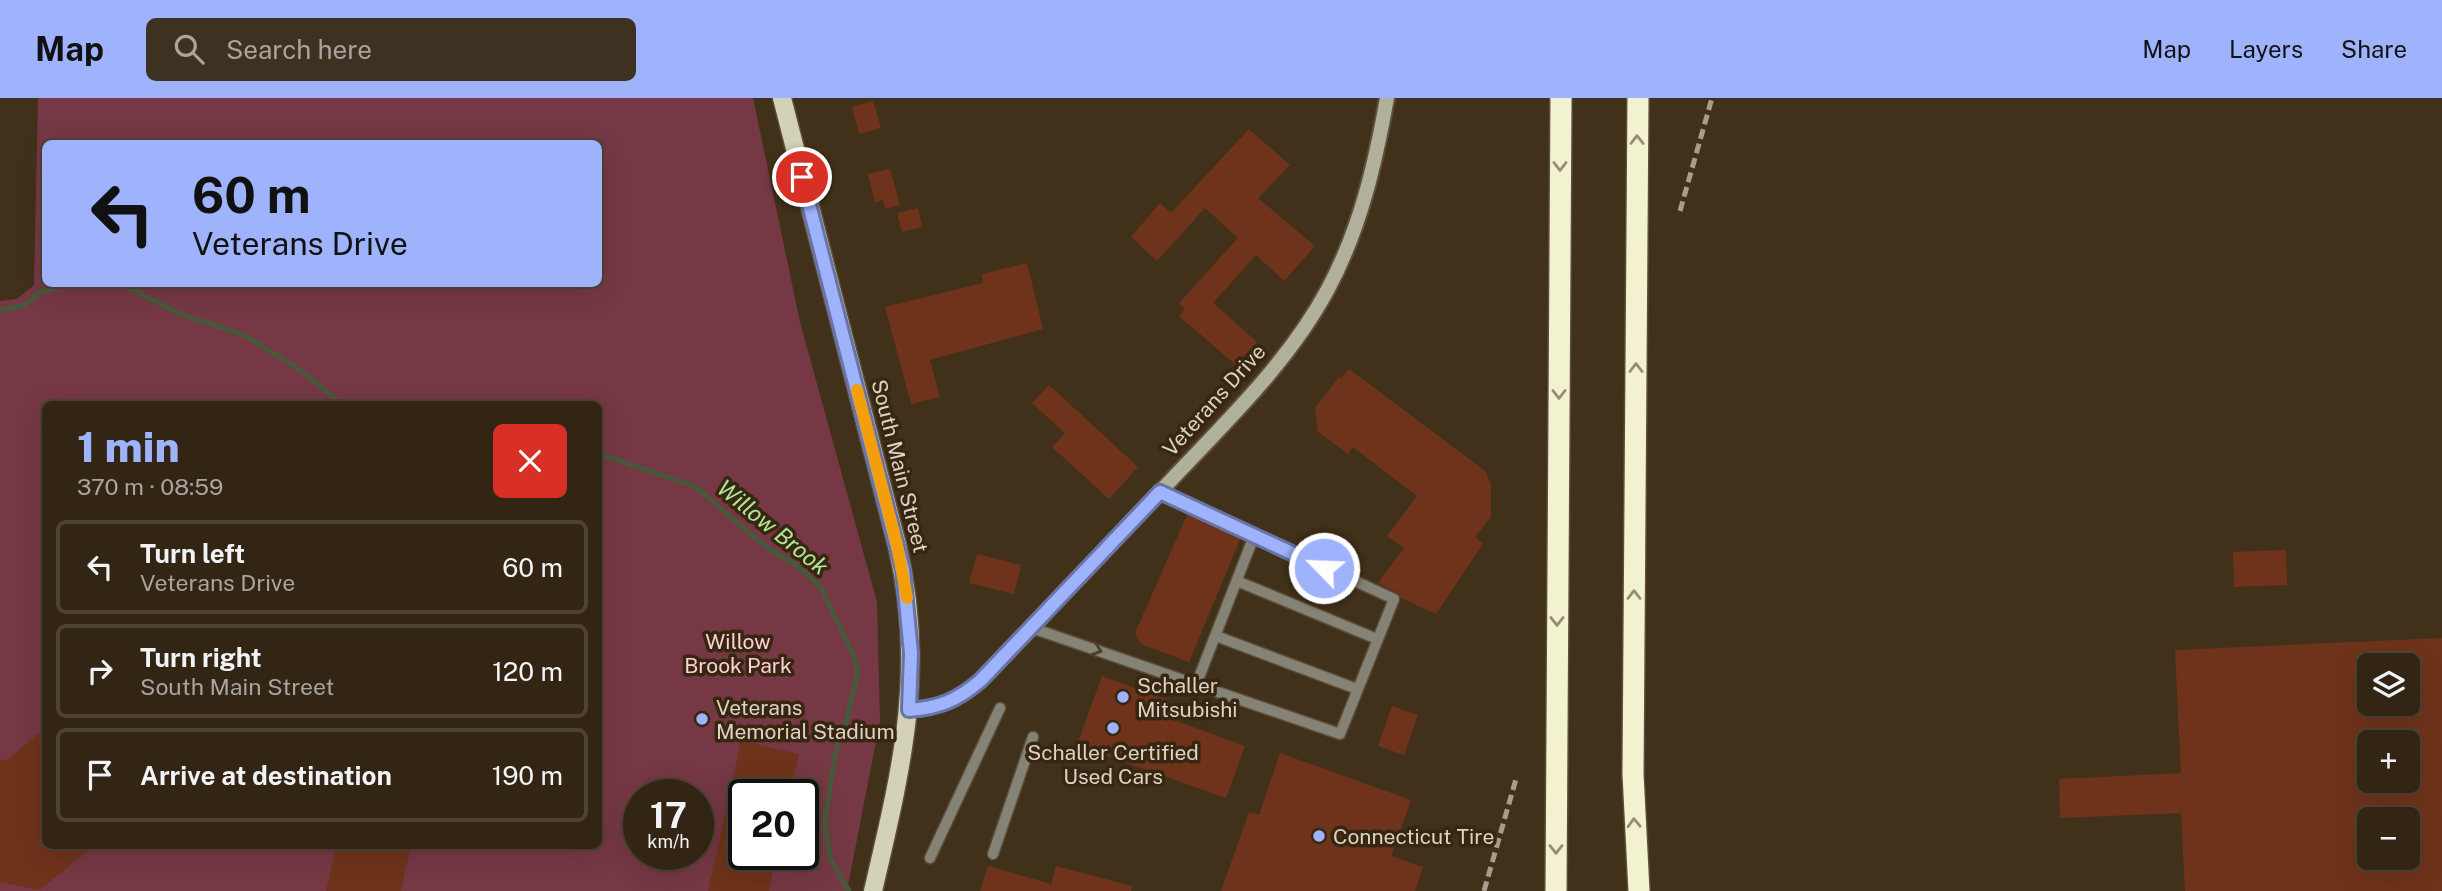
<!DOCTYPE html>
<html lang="en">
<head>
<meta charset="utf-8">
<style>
  body { margin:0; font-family:"Public Sans",sans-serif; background:#3d3122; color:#f1f3f6; height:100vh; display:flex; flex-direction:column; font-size:26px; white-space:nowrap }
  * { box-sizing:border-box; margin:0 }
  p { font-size:23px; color:#a8a5a0 }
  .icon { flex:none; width:38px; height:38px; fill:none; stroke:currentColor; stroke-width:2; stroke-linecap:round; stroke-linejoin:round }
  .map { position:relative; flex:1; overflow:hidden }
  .side { position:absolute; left:42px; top:303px; width:560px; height:448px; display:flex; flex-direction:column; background:#322514; border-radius:10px; box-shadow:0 7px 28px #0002,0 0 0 2px #4d4234 }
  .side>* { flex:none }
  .banner { position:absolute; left:42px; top:42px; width:560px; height:147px; border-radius:10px; box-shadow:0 7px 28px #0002,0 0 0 2px #4d4234; background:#9fb3fd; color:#111; overflow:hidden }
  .buttons { position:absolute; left:2357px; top:555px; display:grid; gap:14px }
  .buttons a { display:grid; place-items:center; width:63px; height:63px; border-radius:10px; background:#322514; box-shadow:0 7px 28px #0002,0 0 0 2px #4d4234; font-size:35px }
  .speed { position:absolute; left:623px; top:681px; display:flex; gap:14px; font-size:35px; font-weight:700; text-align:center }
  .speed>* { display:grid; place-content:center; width:91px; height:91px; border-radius:50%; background:#322514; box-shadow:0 7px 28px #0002,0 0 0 2px #4d4234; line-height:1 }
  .speed small { font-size:18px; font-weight:400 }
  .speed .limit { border:4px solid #111; border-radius:10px; background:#fff; color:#111 }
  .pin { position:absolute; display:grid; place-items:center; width:60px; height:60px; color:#fff; margin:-30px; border:4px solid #fff; border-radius:50%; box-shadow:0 2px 7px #0007 }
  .me { position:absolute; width:77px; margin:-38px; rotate:294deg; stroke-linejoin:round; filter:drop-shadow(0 0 5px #0008) }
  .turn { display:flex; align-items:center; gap:24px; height:147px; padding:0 35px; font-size:32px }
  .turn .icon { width:91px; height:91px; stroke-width:2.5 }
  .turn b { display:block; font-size:49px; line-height:60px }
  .round { display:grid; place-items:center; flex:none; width:74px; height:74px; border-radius:10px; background:#3d3122 }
  .headline { display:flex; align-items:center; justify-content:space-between; height:119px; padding:0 35px }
  h1 { font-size:42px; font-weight:800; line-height:52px; color:#9fb3fd }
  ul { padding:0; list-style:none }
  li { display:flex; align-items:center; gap:21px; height:94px; margin:0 14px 10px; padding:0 21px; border:4px solid #4d4234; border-radius:10px }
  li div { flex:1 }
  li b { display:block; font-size:26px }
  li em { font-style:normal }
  header { display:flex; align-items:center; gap:42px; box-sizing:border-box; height:98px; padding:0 35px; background:#9fb3fd; color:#111 }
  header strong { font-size:33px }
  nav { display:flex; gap:38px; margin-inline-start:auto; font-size:24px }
  .search { width:490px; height:63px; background:#3d3122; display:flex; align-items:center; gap:18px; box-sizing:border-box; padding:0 24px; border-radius:10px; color:#a8a5a0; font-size:26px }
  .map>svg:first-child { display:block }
  .green { fill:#753844; fill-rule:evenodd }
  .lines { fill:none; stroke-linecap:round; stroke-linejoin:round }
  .stream { stroke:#48593b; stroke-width:5 }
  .building { fill:#6f331b; fill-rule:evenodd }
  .lane-casing { stroke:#5e4e39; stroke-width:13 }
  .secondary-casing { stroke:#5e4e39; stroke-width:18 }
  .primary-casing { stroke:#5e4e39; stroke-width:21 }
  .highway-casing { stroke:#5e4e39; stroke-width:24 }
  .lane { stroke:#848376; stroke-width:10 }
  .secondary { stroke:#b0b09b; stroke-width:14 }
  .primary { stroke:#d3d2b7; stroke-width:18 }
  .highway { stroke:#f2f1d0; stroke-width:21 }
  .rail { stroke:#a99c8c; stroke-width:5; stroke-dasharray:10 5; stroke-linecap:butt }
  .oneway { stroke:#958c70 }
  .oneway2 { stroke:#4b3e2a }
  .route-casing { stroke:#6774a4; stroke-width:18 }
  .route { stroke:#9fb3fd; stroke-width:12 }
  .slow { stroke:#f59e0b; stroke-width:12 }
  .poi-dot { fill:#9fb3fd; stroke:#382710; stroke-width:2.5 }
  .labels { text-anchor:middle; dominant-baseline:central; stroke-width:7; stroke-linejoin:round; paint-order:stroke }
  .street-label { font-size:21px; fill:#ddd2c5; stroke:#382710 }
  .park-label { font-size:21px; fill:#fbcfd5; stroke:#382710 }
  .poi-label { font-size:21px; fill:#ddd2c5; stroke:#382710; text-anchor:start }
  .water-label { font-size:23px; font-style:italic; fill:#ace797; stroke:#382710 }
</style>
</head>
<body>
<header>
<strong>Map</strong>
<div class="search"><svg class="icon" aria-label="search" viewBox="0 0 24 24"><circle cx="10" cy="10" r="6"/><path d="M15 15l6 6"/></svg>Search here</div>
<nav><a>Map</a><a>Layers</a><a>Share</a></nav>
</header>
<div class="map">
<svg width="2442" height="793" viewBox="0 0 2442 793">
  <rect width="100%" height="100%" fill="#42311a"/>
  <path class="green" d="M 38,0 L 753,0 L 800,224 L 877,504 L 880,623 L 847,793 L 0,793 L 0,203 L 17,201 L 34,187 ZM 46,46 L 598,46 L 598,186 L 46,186 ZM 46,306 L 598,306 L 598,747 L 46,747 ZM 639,696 L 698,696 L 698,756 L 639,756 ZM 744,696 L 803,696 L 803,756 L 744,756 Z"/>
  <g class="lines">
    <g class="stream">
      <path d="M 122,186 L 178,215 L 246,238 L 300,272 L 342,306"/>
      <path d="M 0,212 L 25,207 L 39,195 L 67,186"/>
      <path d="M 598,358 L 612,360 L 696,389 L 741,428 L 769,451 L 796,467 L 821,489 L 853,557 L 858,574 L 845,628 L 835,657 L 825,724 L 830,760 L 849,793"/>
    </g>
  </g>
  <g class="building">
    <path d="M 873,3 L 881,30 L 859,36 L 852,9 Z"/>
    <path d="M 1249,31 L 1290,67 L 1258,100 L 1315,148 L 1284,183 L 1256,157 L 1213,205 L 1257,244 L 1236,267 L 1179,218 L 1185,211 L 1179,205 L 1238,140 L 1205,110 L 1157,163 L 1131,139 L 1160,105 L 1171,115 Z"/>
    <path d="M 890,71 L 900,107 L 885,111 L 883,102 L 875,104 L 868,76 Z"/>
    <path d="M 918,110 L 922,129 L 902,134 L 897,115 Z"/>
    <path d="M 1027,165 L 1043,231 L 930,262 L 940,299 L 911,306 L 885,209 L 983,185 L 982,176 Z"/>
    <path d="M 1349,271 L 1485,373 L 1491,386 L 1491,419 L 1475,439 L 1483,446 L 1436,516 L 1401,500 L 1397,494 L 1378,485 L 1404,450 L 1387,438 L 1417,398 L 1353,349 L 1348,356 L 1318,334 L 1315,310 L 1339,279 L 1341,280 Z"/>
    <path d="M 1049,287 L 1138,369 L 1109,401 L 1052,349 L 1065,335 L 1032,305 Z"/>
    <path d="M 1188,415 L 1241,439 L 1189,564 L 1141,546 L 1135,535 Z"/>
    <path d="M 2286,452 L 2287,487 L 2234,489 L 2233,454 Z"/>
    <path d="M 977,456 L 1021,467 L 1014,496 L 969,485 Z"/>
    <path d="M 2442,540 L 2442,793 L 2185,793 L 2181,715 L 2060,720 L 2059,681 L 2181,675 L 2175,552 ZM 2370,567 L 2408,567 L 2408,606 L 2370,606 ZM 2370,644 L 2408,644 L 2408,682 L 2370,682 ZM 2370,721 L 2408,721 L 2408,760 L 2370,760 Z"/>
    <path d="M 1102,578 L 1168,602 L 1163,618 L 1245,648 L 1226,700 L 1077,647 Z"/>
    <path d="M 1392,608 L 1418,617 L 1404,657 L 1378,648 Z"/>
    <path d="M 46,629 L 46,747 L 95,747 L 40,792 L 0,784 L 0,661 L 6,663 Z"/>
    <path d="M 741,643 L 799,656 L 790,696 L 744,696 L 744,756 L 777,756 L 769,793 L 708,793 Z"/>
    <path d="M 1280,655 L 1411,702 L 1391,758 L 1423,769 L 1415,793 L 1221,793 L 1249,714 L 1259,717 Z"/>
    <path d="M 337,747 L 411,747 L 401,793 L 326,793 Z"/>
    <path d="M 988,768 L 1051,786 L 1056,768 L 1132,788 L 1131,793 L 980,793 Z"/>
  </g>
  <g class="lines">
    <defs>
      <g id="lane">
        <path d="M 1237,483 L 1377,541"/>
        <path d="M 1032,530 L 1340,636 L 1394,501 L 1160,393"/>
        <path d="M 1216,538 L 1357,591"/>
        <path d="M 1196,587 L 1254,438"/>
        <path d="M 993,756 L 1033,639"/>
        <path d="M 930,760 L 1000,610"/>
      </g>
      <path id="secondary" d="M 909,612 C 939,610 958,602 981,582 C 1046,515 1110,447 1174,379 C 1229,321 1290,262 1328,191 C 1360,131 1375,67 1387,0"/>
      <path id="primary" d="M 782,0 L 897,447 C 927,571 901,673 873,793"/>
      <g id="highway">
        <path d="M 1638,0 L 1633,676 L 1639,793"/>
        <path d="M 1556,793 L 1561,0"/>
      </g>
    </defs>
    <use href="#lane" class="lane-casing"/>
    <use href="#secondary" class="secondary-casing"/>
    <use href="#primary" class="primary-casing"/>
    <use href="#highway" class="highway-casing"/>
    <use href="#lane" class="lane"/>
    <use href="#secondary" class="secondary"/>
    <use href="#primary" class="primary"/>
    <use href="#highway" class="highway"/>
    <g class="rail">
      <path d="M 1680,113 L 1712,0"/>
      <path d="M 1484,793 L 1516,681"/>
    </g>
  </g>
  <defs><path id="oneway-chevron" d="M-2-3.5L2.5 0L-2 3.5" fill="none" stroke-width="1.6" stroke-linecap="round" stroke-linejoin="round" transform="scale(1.75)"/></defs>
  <g class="oneway">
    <use href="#oneway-chevron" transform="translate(1637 42) rotate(-90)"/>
    <use href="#oneway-chevron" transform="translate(1560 68) rotate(90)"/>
    <use href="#oneway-chevron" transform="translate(1636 270) rotate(-90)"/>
    <use href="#oneway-chevron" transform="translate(1559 296) rotate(90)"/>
    <use href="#oneway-chevron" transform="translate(1634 497) rotate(-90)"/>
    <use href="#oneway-chevron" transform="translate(1557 523) rotate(90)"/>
    <use href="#oneway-chevron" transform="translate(1634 725) rotate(-92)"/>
    <use href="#oneway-chevron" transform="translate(1556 751) rotate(90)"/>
  </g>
  <use class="oneway2" href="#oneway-chevron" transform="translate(1097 552) rotate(19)"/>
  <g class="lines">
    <defs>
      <path id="route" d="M 802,79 L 903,472 L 911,555 L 909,612 C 939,610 958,602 981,582 L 1160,394 L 1324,470"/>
    </defs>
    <use href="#route" class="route-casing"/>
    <use href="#route" class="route"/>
    <path class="slow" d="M 857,292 L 897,447 L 907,500"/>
  </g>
  <g class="poi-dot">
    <circle cx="1123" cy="599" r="7"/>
    <circle cx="702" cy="621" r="7"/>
    <circle cx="1113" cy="630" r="7"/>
    <circle cx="1319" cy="738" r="7"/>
  </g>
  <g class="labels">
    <g class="street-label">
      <text transform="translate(1214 302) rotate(-48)">Veterans Drive</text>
      <text transform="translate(900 368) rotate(76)">South Main Street</text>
    </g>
    <g class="park-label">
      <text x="738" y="543">Willow<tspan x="738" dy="24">Brook Park</tspan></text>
    </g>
    <g class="poi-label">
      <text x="1137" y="587">Schaller<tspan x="1137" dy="24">Mitsubishi</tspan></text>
      <text x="716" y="609">Veterans<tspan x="716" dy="24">Memorial Stadium</tspan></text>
      <text x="1113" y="654" text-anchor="middle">Schaller Certified<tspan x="1113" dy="24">Used Cars</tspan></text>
      <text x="1333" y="738">Connecticut Tire</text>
    </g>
    <g class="water-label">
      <text transform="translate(773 429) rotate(39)">Willow Brook</text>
    </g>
  </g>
</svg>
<div class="buttons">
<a><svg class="icon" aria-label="layers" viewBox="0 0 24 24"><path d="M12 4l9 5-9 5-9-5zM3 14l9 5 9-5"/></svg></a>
<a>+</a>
<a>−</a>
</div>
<div class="speed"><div>17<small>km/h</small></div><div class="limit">20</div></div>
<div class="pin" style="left:802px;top:79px;background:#d93025"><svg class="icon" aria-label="arrive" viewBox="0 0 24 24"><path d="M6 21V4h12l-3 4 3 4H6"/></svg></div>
<svg class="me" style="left:1324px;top:470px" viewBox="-20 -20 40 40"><circle r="17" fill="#9fb3fd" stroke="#fff" stroke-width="3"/><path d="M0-11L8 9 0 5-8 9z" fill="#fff"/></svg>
<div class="banner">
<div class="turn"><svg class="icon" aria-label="left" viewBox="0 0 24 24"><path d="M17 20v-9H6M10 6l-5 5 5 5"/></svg><div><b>60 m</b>Veterans Drive</div></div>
</div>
<section class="side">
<div class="headline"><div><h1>1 min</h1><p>370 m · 08:59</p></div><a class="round" style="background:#d93025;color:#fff"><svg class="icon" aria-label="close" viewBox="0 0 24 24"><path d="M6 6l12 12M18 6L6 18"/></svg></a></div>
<ul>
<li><svg class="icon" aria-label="left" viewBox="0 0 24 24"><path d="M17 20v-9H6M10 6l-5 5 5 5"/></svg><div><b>Turn left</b><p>Veterans Drive</p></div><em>60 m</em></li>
<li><svg class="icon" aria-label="right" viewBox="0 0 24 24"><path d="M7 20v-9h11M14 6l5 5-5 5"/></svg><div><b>Turn right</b><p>South Main Street</p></div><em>120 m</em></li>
<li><svg class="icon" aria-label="arrive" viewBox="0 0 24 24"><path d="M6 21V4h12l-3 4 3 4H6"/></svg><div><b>Arrive at destination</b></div><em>190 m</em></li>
</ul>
</section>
</div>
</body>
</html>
